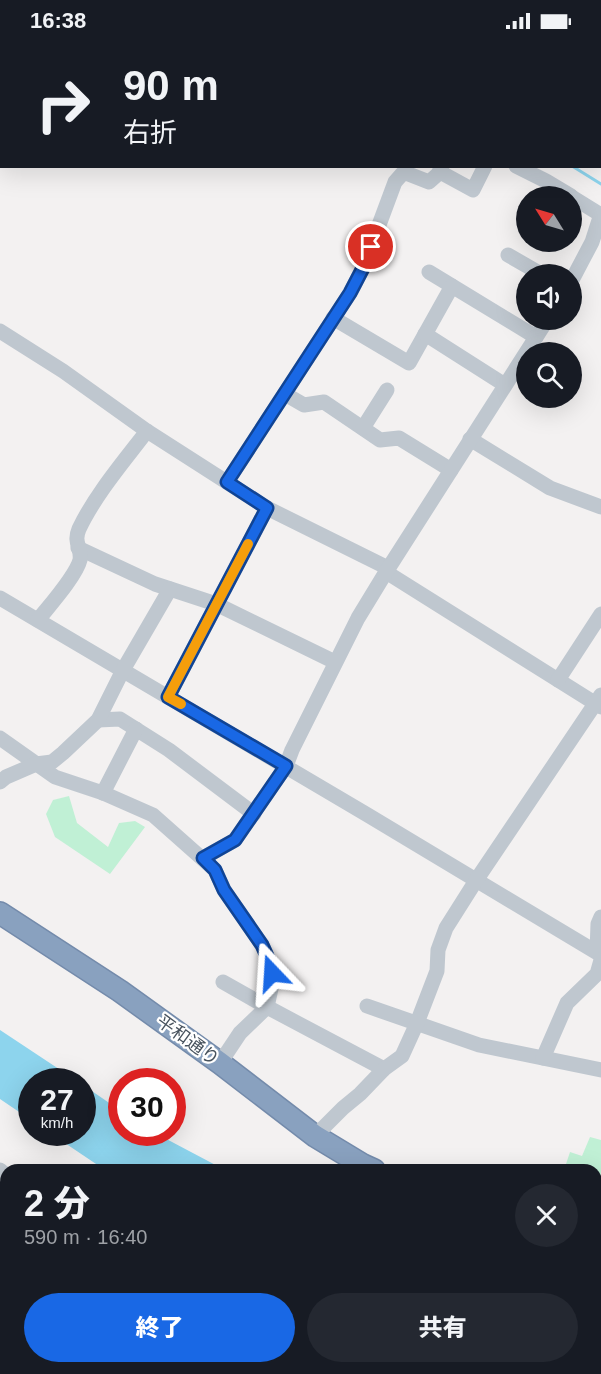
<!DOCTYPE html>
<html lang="ja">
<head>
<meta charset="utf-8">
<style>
  body { margin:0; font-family:Helvetica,"Noto Sans JP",sans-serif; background:#242831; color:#f1f3f6; height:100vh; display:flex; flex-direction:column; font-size:22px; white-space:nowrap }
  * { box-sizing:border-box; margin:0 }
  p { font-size:20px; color:#9ea1a6 }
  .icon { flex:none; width:33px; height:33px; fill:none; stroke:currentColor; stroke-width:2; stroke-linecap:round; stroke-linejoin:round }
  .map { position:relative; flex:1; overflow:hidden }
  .sheet { position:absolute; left:0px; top:1122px; width:602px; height:210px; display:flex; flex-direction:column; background:#171b24; border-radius:18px 18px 0 0; box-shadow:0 6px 24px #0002 }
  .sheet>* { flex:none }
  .hud { position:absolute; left:0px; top:0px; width:602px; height:126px; box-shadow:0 6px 24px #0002; background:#171b24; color:#f1f3f6; overflow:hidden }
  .needle { width:39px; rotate:307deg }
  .buttons { position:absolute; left:516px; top:144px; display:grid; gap:12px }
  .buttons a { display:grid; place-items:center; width:66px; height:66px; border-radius:50%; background:#171b24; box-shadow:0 6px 24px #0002; font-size:30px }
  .speed { position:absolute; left:18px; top:1026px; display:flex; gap:12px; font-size:30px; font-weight:700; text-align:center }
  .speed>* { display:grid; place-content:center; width:78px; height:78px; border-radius:50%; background:#171b24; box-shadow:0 6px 24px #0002; line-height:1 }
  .speed small { font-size:15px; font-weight:400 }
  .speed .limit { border:9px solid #d22; background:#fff; color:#111 }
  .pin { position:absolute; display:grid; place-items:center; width:51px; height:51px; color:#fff; margin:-26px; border:3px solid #fff; border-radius:50%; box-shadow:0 2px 6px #0007 }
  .me { position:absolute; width:66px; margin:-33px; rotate:340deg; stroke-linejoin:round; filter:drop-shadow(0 0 4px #0008) }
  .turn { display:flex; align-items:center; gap:21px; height:126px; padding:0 24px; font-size:27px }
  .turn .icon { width:78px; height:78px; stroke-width:2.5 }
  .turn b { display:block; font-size:42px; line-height:51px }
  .round { display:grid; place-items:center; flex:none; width:63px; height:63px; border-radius:32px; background:#242831 }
  .overview { display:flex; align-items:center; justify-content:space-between; height:102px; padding:0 24px }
  h1 { font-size:36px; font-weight:800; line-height:45px }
  .button { display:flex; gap:12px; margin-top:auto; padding:12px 24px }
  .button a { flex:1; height:69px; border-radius:36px; background:#1968e5; color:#fff; font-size:24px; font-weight:800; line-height:69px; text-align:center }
  .button a+a { background:#242831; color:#f1f3f6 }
  .status { display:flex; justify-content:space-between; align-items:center; height:42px; padding:0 30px; background:#171b24; direction:ltr }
  .status svg { height:16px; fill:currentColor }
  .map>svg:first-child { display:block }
  .green { fill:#c0f0d5 }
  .water { fill:#8dd4ed }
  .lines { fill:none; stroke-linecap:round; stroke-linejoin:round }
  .stream { stroke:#8dd4ed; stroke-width:3 }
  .highway-casing { stroke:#748bab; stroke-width:24 }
  .minor { stroke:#bfc7cf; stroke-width:15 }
  .highway { stroke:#89a1bf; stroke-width:21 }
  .route-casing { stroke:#104495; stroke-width:15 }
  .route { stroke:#1968e5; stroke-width:10 }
  .slow { stroke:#f59e0b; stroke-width:10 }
  .labels { text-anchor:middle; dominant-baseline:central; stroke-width:4.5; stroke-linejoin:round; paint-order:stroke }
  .street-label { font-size:18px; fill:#48535e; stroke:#fff }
</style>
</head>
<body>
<div class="status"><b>16:38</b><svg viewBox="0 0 49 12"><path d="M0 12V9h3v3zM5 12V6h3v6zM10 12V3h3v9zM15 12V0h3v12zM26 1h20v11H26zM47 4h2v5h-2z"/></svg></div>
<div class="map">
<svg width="601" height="1332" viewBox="0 0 601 1332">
  <rect width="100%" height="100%" fill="#f3f1f1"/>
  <g class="green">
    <path d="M 69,754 L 77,781 L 108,805 L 119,781 L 135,779 L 145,785 L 110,832 L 55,795 L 46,772 L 53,758 Z"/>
    <path d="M 590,1095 L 601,1098 L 601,1162 L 596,1162 L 596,1128 L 564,1128 L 570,1110 L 582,1114 Z"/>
  </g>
  <g class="water">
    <path d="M 0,988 L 77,1039 L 32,1040 L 31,1078 L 0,1057 Z"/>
    <path d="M 83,1043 L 121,1069 L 122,1090 L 155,1091 L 225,1128 L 105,1128 L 50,1091 L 82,1090 Z"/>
    <rect x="596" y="1249" width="5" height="53"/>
  </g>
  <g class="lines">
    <g class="stream">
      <path d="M 374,0 L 376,2"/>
      <path d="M 369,2 L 370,0"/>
      <path d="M 600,68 L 601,69"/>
      <path d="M 0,91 L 2,86"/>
      <path d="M 572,124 L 601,142"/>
    </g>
    <defs>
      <g id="highway">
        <path d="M 0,871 L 120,949 L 220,1021 L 315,1094 L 363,1123 L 374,1128"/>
        <path d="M 596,1178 L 601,1178"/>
      </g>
    </defs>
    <use href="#highway" class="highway-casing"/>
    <g class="minor">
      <path d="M 539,0 L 541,2"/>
      <path d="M 126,2 L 128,0"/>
      <path d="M 511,2 L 512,0"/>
      <path d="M 600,43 L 601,43"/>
      <path d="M 516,124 L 546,139 L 571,154"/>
      <path d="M 440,130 L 473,148 L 485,124"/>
      <path d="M 572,155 L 601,173"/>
      <path d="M 508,213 L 541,232"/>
      <path d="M 429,230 L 536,295"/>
      <path d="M 572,238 L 592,200 L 601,172"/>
      <path d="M 333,276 L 409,321 L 452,244"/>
      <path d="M 0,289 L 63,329 L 147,389 L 267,466 L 388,526"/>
      <path d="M 425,292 L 505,343"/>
      <path d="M 285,352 L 304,363 L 324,360 L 380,398 L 399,396 L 451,428"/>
      <path d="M 363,386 L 387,348"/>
      <path d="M 470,397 L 550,446 L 601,465"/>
      <path d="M 227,440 L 350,251 L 363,226 L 395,140 L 402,132 L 406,131 L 429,140 L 438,132 L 442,124"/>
      <path d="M 78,506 L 155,542 L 216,562 L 335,620"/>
      <path d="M 386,530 L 601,665"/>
      <path d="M 0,556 L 366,772 L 601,913"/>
      <path d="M 38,578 C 49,564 76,534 80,518 C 82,506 73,501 79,487 C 95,453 124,419 147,389"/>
      <path d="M 558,638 L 601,572"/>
      <path d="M 168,655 L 267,466"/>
      <path d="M 98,678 L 120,677 L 169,708 L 254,772"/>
      <path d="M 0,696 L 55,735 L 103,751 L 153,773 L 215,828 L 224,848 L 262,903 L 272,925 L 272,942 L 267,965 L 240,991 L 220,1021"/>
      <path d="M 0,740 L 6,735 L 36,722 L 52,720 L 63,711 L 98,678 L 123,628 L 170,547"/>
      <path d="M 103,751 L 136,687"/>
      <path d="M 203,816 L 235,798 L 286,724 L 292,708 L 358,576 L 386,530 L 547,278"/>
      <path d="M 597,910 L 598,882 L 601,875"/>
      <path d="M 223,940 L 267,965 L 384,1027"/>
      <path d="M 367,964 L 479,1003 L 601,1028"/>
      <path d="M 543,1016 L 567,961 L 597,932 L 601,918"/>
      <path d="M 315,1094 L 343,1066 L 360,1052 L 384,1027 L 402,1014 L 417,981 L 437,929 L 438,908 L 446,886 L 477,837 L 601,653"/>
      <path d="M 0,1128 L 6,1133"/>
      <path d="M 0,1208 L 6,1212"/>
      <path d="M 0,1302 L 6,1292"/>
      <path d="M 311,1326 L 326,1332"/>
      <path d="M 59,1332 L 63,1326"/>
      <path d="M 167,1332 L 170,1326"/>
    </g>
    <use href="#highway" class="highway"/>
  </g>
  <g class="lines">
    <defs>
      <path id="route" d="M 272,931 L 272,925 L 262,903 L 224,848 L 215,828 L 203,816 L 235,798 L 286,724 L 168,655 L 267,466 L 227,440 L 350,251 L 363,226 L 371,205"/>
    </defs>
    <use href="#route" class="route-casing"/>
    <use href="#route" class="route"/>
    <path class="slow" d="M 181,662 L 168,655 L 248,502"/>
  </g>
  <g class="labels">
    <g class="street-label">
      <text transform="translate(188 998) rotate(36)">平和通り</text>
    </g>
  </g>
</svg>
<div class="buttons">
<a><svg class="needle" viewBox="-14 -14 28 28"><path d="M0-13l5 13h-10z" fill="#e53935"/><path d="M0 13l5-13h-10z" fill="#9ea1a6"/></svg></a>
<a><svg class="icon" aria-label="sound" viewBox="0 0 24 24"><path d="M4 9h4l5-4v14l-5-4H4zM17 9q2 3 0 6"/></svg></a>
<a><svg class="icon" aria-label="search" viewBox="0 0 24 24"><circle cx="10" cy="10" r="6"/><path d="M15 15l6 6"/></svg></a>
</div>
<div class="speed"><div>27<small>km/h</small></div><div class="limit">30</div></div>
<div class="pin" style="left:371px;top:205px;background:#d93025"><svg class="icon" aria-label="arrive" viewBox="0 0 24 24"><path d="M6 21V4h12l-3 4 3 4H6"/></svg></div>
<svg class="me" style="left:272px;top:931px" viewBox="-20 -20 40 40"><path d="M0-17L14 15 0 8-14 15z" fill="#1968e5" stroke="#fff" stroke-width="4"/></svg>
<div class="hud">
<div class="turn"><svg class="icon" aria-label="right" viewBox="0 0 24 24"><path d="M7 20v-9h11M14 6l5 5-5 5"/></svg><div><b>90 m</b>右折</div></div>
</div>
<section class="sheet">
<div class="overview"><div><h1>2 分</h1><p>590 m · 16:40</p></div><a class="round"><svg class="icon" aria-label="close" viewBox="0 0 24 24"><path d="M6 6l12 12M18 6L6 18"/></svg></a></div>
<div class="button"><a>終了</a><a>共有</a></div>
</section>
</div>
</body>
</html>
